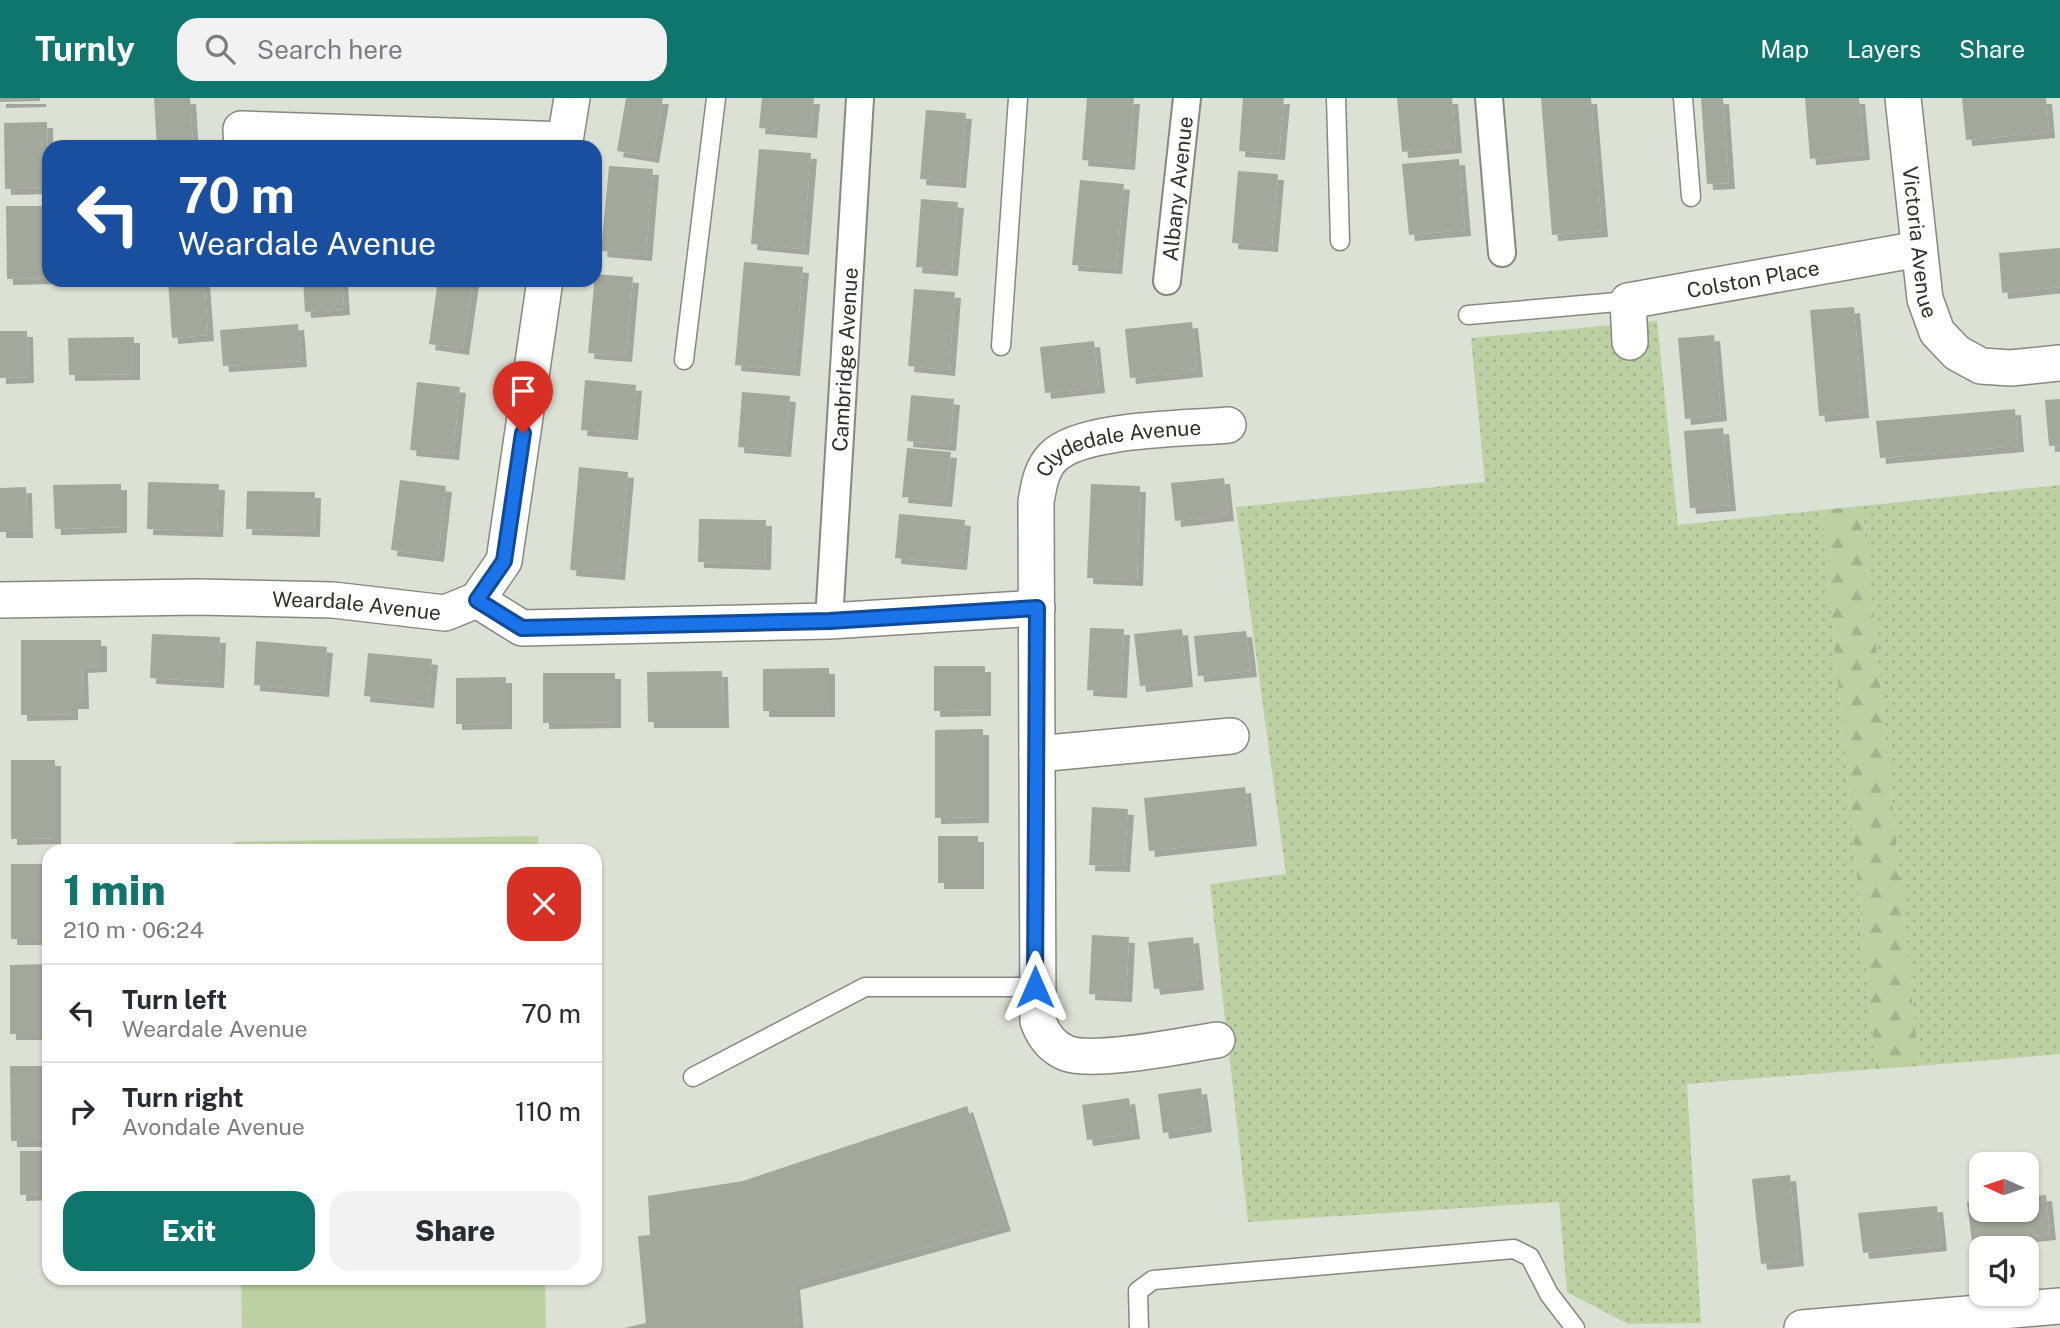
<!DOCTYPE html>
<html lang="en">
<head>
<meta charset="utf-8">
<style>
  body { margin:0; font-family:"Public Sans",sans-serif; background:#f2f2f3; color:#2b2b33; height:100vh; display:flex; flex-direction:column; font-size:26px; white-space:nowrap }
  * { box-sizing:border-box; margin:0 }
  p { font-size:23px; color:#7c7c81 }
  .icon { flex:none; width:38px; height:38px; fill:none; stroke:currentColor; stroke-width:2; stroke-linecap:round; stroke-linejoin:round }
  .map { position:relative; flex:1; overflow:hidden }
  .sheet { position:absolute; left:42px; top:746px; width:560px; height:441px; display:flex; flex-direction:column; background:#fff; border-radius:21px; box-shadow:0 2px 5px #0004 }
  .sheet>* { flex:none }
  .hud { position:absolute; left:42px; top:42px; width:560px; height:147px; border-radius:21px; box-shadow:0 2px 5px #0004; background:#1a4fa0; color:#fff; overflow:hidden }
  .needle { width:46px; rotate:273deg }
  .buttons { position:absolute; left:1969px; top:1054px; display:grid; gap:14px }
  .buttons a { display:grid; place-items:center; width:70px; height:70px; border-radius:14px; background:#fff; box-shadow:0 2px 5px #0004; font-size:35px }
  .pin { position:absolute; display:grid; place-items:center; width:60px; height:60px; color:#fff; margin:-72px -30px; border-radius:50% 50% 50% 0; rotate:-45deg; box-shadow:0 0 7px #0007 }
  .pin .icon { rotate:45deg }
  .me { position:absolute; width:77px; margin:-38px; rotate:0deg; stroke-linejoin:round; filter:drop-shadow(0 0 5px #0008) }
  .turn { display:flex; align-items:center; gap:24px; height:147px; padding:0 21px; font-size:32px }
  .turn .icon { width:91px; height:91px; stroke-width:2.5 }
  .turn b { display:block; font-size:49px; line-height:60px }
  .round { display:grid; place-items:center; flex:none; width:74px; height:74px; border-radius:21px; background:#f2f2f3 }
  .headline { display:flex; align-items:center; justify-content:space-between; height:119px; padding:0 21px }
  h1 { font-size:42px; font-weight:800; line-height:52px; color:#0f766e }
  .cta { display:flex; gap:14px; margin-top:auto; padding:14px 21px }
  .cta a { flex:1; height:80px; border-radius:21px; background:#0f766e; color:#fff; font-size:28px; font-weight:800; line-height:80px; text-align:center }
  .cta a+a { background:#f2f2f3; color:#2b2b33 }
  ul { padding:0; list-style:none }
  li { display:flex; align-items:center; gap:21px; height:98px; padding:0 21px; border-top:2px solid #e1e1e2 }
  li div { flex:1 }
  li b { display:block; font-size:26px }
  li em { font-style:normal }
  header { display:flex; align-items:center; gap:42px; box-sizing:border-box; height:98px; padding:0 35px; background:#0f766e; color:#fff }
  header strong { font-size:33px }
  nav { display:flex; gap:38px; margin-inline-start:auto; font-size:24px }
  .search { width:490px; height:63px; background:#f2f2f3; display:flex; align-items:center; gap:18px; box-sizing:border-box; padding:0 24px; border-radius:21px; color:#7c7c81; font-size:26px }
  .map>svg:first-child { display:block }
  .grass { fill:url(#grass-dots) }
  .forest { fill:url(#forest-firs) }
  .park { fill:#bdd0a1 }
  .building { fill:#a3a89c; filter:url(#shadow) }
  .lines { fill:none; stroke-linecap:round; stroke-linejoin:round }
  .service-casing { stroke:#858a7e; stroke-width:21 }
  .pedestrian-casing { stroke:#858a7e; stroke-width:30 }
  .minor-casing { stroke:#858a7e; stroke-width:38 }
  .service { stroke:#fff; stroke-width:18 }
  .pedestrian { stroke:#fff; stroke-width:26 }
  .minor { stroke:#fff; stroke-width:35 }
  .route-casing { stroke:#114b97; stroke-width:18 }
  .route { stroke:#1a73e8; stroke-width:12 }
  .labels { text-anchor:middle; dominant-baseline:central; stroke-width:5; stroke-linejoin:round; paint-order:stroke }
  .street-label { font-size:21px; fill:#2e302b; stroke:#e8eee1 }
</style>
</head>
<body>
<header>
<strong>Turnly</strong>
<div class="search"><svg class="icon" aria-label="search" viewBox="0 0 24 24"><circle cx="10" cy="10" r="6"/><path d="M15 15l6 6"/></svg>Search here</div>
<nav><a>Map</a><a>Layers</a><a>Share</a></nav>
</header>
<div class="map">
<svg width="2060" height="1230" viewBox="0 0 2060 1230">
  <defs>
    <pattern id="grass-dots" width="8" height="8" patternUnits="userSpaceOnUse" patternTransform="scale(1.75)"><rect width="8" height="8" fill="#bdd0a1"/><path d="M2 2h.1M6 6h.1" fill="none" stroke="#a3b38b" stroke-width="1.8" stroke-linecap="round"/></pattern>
    <pattern id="forest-firs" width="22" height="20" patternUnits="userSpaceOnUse" patternTransform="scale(1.75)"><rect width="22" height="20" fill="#bdd0a1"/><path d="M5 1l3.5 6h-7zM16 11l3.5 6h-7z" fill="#a3b38b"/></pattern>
    <filter id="shadow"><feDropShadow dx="6" dy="6" stdDeviation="0" flood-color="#0004"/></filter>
  </defs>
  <rect width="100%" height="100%" fill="#dbe1d4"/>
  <g class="grass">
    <path d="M 1657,223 L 1678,427 L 1821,412 L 1876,971 L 1687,986 L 1701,1225 L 1628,1226 L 1567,1194 L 1559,1104 L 1248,1124 L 1210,786 L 1286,776 L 1236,409 L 1485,384 L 1471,240 Z"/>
    <path d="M 2060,387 L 2060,956 L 1919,968 L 1862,408 Z"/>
  </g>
  <path class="forest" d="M 1862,408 L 1919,968 L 1876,971 L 1821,412 Z"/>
  <g class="park">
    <path d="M 538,738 L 538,752 L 234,752 L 234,744 Z"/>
    <path d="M 241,1180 L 545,1180 L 546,1230 L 242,1230 Z"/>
  </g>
  <g class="building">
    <path d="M 0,0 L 40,0 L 40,3 L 0,4 Z"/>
    <path d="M 154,0 L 190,0 L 193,49 L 157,49 Z"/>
    <path d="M 626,0 L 663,0 L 653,59 L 617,53 Z"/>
    <path d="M 762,0 L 814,0 L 811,34 L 759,30 Z"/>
    <path d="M 1087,0 L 1134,0 L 1129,66 L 1082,62 Z"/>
    <path d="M 1243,0 L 1284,0 L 1279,56 L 1239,53 Z"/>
    <path d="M 1397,0 L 1452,0 L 1456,49 L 1402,54 Z"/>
    <path d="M 1541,0 L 1591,0 L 1602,133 L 1552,137 Z"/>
    <path d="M 1701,0 L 1723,0 L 1729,85 L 1707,86 Z"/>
    <path d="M 1805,0 L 1859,0 L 1864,56 L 1810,61 Z"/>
    <path d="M 1962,0 L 2046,0 L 2049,34 L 1966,42 Z"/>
    <path d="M 926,12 L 966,15 L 960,84 L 920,81 Z"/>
    <path d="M 47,24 L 48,90 L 5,91 L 4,25 Z"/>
    <path d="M 759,51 L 811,55 L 803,151 L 751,146 Z"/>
    <path d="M 1459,61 L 1465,132 L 1409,137 L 1402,66 Z"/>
    <path d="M 609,68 L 653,71 L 646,157 L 601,153 Z"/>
    <path d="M 1238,73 L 1278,76 L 1272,148 L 1232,145 Z"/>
    <path d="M 1080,82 L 1124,86 L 1116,170 L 1072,167 Z"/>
    <path d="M 921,101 L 958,104 L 952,172 L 916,169 Z"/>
    <path d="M 6,108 L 49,108 L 49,180 L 7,181 Z"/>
    <path d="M 2060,150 L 2060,189 L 2002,195 L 1999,155 Z"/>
    <path d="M 744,164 L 803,169 L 794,272 L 735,267 Z"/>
    <path d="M 595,176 L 633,179 L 626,258 L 588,255 Z"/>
    <path d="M 168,182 L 204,182 L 208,237 L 172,240 Z"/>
    <path d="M 303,182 L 342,182 L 344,211 L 305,214 Z"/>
    <path d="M 438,182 L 473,182 L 463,251 L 429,246 Z"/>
    <path d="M 914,191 L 955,194 L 949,272 L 908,268 Z"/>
    <path d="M 1854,209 L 1863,314 L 1819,318 L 1810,212 Z"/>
    <path d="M 1192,224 L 1197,273 L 1130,280 L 1125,231 Z"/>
    <path d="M 298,226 L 301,263 L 223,268 L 220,232 Z"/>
    <path d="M 0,233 L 27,233 L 28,279 L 0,280 Z"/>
    <path d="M 1714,237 L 1721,317 L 1685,321 L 1678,240 Z"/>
    <path d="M 134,239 L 134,276 L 69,277 L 68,240 Z"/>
    <path d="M 1094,243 L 1099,289 L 1045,295 L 1040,249 Z"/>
    <path d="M 585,282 L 636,287 L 632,336 L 581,332 Z"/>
    <path d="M 417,284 L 460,289 L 453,356 L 410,352 Z"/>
    <path d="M 742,294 L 790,298 L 785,353 L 738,349 Z"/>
    <path d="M 911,297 L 954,301 L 950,347 L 907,343 Z"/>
    <path d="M 2060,301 L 2060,347 L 2049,348 L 2045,302 Z"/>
    <path d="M 2015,311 L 2018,348 L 1880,360 L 1876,323 Z"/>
    <path d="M 1723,330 L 1730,407 L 1690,410 L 1684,333 Z"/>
    <path d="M 907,350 L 951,354 L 946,403 L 902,399 Z"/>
    <path d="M 579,369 L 628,374 L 619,476 L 570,472 Z"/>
    <path d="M 1224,380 L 1228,417 L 1175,423 L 1171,385 Z"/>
    <path d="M 400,382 L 446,388 L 438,458 L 391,452 Z"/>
    <path d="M 148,384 L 219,386 L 217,433 L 147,431 Z"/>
    <path d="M 121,386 L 121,429 L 55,431 L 53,387 Z"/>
    <path d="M 1091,386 L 1140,388 L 1137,482 L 1087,480 Z"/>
    <path d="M 26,389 L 27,434 L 0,434 L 0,390 Z"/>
    <path d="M 247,393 L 315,394 L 314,433 L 246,431 Z"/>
    <path d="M 899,416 L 965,422 L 961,466 L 895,460 Z"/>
    <path d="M 699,421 L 766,422 L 765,466 L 698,464 Z"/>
    <path d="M 1090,530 L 1124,531 L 1121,594 L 1087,592 Z"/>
    <path d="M 1182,531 L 1187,583 L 1140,588 L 1134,536 Z"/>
    <path d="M 1246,533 L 1251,573 L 1198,578 L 1194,538 Z"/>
    <path d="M 152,536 L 220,539 L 218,584 L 150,580 Z"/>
    <path d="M 21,542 L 101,542 L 101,568 L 82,569 L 83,605 L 72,605 L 72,616 L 21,617 Z"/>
    <path d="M 256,543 L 327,549 L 323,593 L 254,587 Z"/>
    <path d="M 368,555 L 432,561 L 428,604 L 364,598 Z"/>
    <path d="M 934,568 L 985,568 L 985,612 L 934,613 Z"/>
    <path d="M 829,570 L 829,613 L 763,613 L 763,571 Z"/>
    <path d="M 722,573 L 723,624 L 648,624 L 647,574 Z"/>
    <path d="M 543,575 L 615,575 L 615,624 L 543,625 Z"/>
    <path d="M 506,579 L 506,625 L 456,626 L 456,580 Z"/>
    <path d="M 983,631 L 983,719 L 935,720 L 935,632 Z"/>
    <path d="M 11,662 L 55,662 L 55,740 L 11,741 Z"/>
    <path d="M 1245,689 L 1251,742 L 1149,753 L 1144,700 Z"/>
    <path d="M 1092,709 L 1128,711 L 1124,768 L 1089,767 Z"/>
    <rect x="938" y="738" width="40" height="47"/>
    <rect x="11" y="766" width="38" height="75"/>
    <path d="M 1092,837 L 1129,839 L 1126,898 L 1089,896 Z"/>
    <path d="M 1193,839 L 1198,886 L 1154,891 L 1148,844 Z"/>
    <path d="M 49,866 L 49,936 L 10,936 L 10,867 Z"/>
    <path d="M 10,968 L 49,968 L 49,1043 L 11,1043 Z"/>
    <path d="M 1201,990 L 1206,1028 L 1163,1035 L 1158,996 Z"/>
    <path d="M 1129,1000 L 1134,1035 L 1087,1042 L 1082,1007 Z"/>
    <path d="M 967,1008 L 1005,1127 L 794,1186 L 798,1230 L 624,1230 L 646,1225 L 638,1138 L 650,1137 L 648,1098 L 743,1083 Z"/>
    <path d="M 20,1053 L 49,1053 L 49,1096 L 20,1097 Z"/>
    <path d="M 1790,1077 L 1798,1162 L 1761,1166 L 1752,1081 Z"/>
    <path d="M 2046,1097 L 2050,1136 L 1972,1144 L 1967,1104 L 1981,1103 L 1981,1111 L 2026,1111 L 2026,1099 Z"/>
    <path d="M 1937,1108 L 1941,1147 L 1863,1155 L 1858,1115 Z"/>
  </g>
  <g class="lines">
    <defs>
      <g id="service">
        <path d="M 1336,0 L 1340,143"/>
        <path d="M 1683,0 L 1691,99"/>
        <path d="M 1468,217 L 1628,203"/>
        <path d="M 1001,248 L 1018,0"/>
        <path d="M 684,262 L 716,0"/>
        <path d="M 693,979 L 865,889 L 1036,889"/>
        <path d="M 1139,1230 L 1138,1193 L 1153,1182 L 1514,1151 L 1530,1159 L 1549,1196 L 1575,1230"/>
      </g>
      <g id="pedestrian">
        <path d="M 1489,0 L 1502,155"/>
        <path id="s1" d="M 1167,183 L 1187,0"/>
        <path id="s2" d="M 829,523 L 860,0"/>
      </g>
      <g id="minor">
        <path id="s3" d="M 1903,0 L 1925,201 L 1937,234 L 1957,255 L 1981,268 L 2011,270 L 2060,265"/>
        <path d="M 242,49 L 241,31 L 565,42"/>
        <path d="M 564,49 L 572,0"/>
        <path id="s4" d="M 1630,244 L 1628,203 L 1919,151"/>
        <path id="s5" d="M 0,502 L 198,499 L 333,502 L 445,515 L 477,502"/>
        <path d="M 477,502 L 522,530 L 829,523 L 1037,510"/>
        <path d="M 477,502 L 504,463 L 545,182"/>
        <path d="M 1037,656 L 1231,638"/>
        <path id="s6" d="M 1217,942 C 1184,947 1094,966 1066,955 C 1052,949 1043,937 1038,923 L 1036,404 C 1039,387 1041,371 1053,359 C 1081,330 1187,331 1228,327"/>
        <path d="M 1802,1230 L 2060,1208"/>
      </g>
    </defs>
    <use href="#service" class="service-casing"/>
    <use href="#pedestrian" class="pedestrian-casing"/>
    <use href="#minor" class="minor-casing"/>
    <use href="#service" class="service"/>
    <use href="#pedestrian" class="pedestrian"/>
    <use href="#minor" class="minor"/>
  </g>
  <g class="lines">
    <defs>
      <path id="route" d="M 523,335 L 504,463 L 477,502 L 522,530 L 829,523 L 1037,510 L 1035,889"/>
    </defs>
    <use href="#route" class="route-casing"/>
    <use href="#route" class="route"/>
  </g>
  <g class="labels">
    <g class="street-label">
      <text stroke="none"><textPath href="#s1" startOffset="93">Albany Avenue</textPath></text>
      <text stroke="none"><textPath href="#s3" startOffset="145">Victoria Avenue</textPath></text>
      <text stroke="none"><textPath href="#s4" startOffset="168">Colston Place</textPath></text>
      <text stroke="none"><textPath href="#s2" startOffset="262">Cambridge Avenue</textPath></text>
      <text stroke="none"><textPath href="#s6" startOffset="830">Clydedale Avenue</textPath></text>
      <text stroke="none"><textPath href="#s5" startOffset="357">Weardale Avenue</textPath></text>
    </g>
  </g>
</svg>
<div class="buttons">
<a><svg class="needle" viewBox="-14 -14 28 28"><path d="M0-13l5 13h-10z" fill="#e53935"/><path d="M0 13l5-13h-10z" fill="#7c7c81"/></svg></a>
<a><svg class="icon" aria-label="sound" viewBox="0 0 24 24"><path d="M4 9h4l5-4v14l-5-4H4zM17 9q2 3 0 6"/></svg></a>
</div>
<div class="pin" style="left:523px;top:335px;background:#d93025"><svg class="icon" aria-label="arrive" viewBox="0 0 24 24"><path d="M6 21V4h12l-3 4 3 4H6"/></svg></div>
<svg class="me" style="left:1035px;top:889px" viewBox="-20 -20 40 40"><path d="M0-17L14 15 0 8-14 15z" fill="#1a73e8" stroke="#fff" stroke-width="4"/></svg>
<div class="hud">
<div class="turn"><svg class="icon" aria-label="left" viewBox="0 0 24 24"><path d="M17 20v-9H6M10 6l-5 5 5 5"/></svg><div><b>70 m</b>Weardale Avenue</div></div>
</div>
<section class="sheet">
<div class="headline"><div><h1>1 min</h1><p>210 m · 06:24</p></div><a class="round" style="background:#d93025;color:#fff"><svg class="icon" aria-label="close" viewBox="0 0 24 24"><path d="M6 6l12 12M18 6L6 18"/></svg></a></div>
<ul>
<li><svg class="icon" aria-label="left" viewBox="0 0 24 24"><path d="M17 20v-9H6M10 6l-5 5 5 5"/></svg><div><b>Turn left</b><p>Weardale Avenue</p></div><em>70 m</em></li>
<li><svg class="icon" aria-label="right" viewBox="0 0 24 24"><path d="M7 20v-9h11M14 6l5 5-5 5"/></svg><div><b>Turn right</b><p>Avondale Avenue</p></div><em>110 m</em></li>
</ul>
<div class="cta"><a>Exit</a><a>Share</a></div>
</section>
</div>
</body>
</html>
